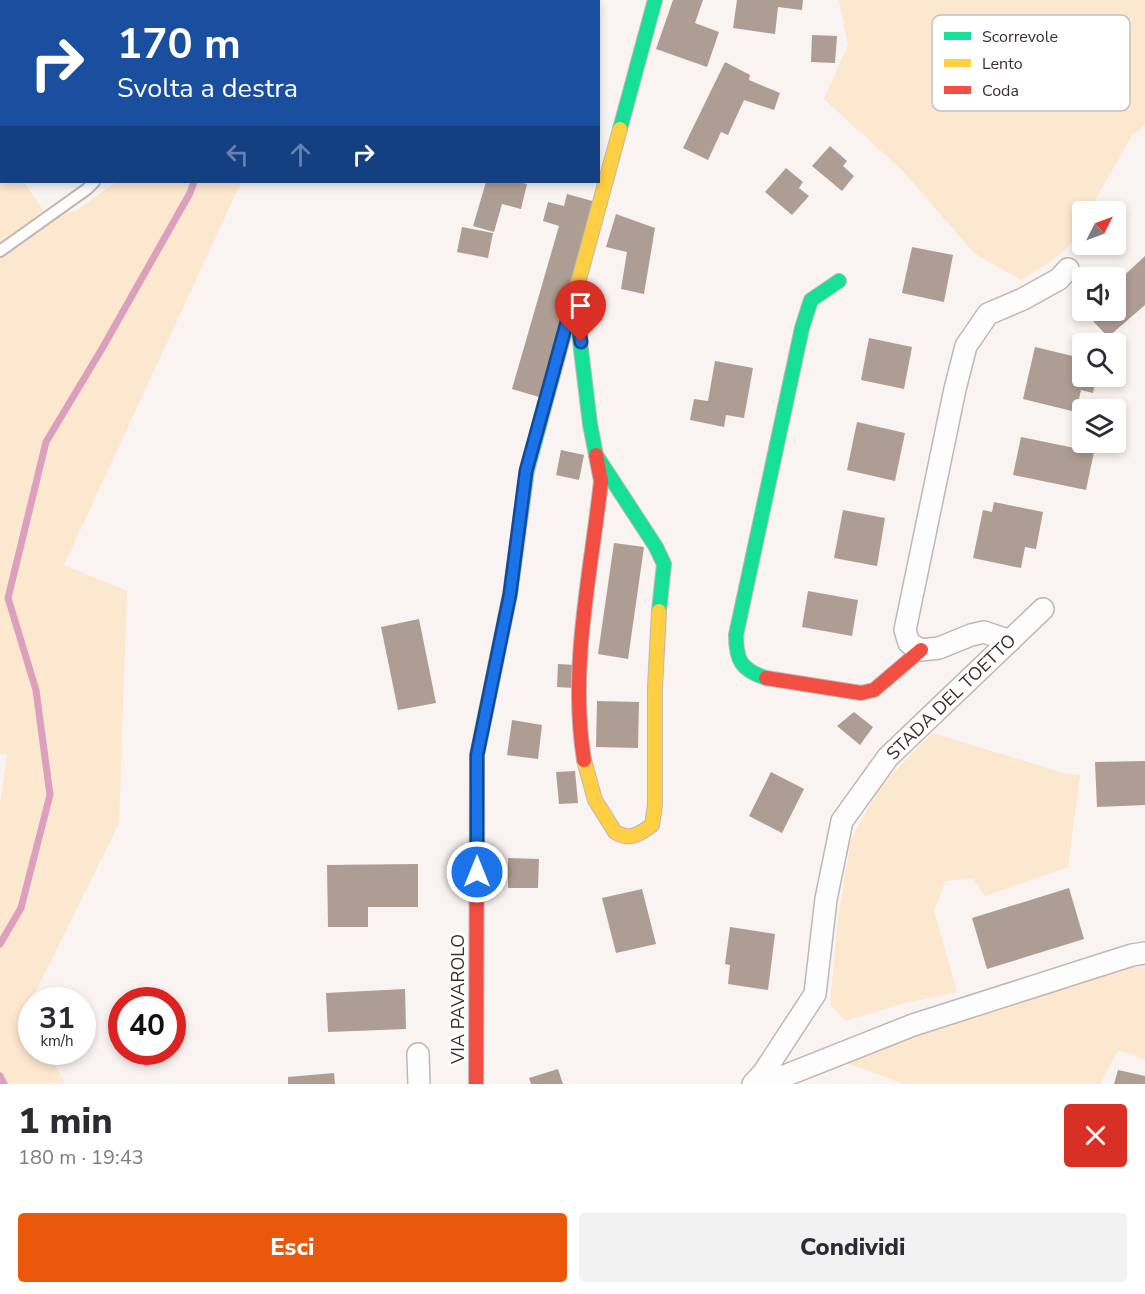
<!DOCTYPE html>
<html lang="it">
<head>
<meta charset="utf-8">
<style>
  body { margin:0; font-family:"Nunito Sans",sans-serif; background:#f2f2f3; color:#2b2b33; height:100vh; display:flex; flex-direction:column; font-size:22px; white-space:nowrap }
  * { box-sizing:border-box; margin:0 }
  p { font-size:20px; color:#7c7c81 }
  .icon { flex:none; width:33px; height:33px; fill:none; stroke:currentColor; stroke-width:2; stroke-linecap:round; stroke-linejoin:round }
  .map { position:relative; height:1084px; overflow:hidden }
  .sheet { display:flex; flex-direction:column; background:#fff; flex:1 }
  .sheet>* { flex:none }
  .hud { position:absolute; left:0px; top:0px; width:600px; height:183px; box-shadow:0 3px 9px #0003; background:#1a4fa0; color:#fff; overflow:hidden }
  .needle { width:39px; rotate:48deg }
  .tools { position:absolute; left:1072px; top:201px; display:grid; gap:12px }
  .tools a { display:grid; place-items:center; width:54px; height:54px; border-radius:6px; background:#fff; box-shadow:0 3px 9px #0003; font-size:30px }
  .speed { position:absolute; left:18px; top:987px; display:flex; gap:12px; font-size:30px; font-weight:700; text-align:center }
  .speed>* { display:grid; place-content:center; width:78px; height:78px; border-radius:50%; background:#fff; box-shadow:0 3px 9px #0003; line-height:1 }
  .speed small { font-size:15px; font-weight:400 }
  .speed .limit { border:9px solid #d22; background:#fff; color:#111 }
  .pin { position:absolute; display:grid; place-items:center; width:51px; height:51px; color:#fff; margin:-62px -26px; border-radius:50% 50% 50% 0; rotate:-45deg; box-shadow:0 0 6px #0007 }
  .pin .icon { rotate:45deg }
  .me { position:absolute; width:66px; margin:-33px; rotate:0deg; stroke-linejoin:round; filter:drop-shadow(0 0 4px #0008) }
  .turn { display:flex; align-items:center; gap:21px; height:126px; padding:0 18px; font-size:27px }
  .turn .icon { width:78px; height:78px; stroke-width:2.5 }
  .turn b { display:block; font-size:42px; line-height:51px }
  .lanes { display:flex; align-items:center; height:57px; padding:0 18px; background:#0003; justify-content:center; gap:30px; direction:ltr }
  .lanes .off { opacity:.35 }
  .round { display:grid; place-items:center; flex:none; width:63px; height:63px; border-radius:6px; background:#f2f2f3 }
  .summary { display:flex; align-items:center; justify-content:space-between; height:102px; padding:0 18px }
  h1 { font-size:36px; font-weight:800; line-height:45px }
  .cta { display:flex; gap:12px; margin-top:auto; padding:12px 18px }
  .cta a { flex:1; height:69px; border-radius:6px; background:#ea580c; color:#fff; font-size:24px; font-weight:800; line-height:69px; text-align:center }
  .cta a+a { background:#f2f2f3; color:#2b2b33 }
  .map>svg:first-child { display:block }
  .green { fill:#fce7cf }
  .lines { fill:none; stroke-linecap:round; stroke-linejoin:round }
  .stream { stroke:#dc9fbe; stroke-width:7 }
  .building { fill:#ae9d92 }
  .lane-casing { stroke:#bfb7b6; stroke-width:14 }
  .street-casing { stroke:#bfb7b6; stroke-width:24 }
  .fast-casing { stroke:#bfb7b6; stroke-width:16 }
  .slow-casing { stroke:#bfb7b6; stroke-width:16 }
  .jam-casing { stroke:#bfb7b6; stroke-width:16 }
  .lane { stroke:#fefdfd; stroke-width:10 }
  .street { stroke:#fefdfd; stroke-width:21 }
  .fast { stroke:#16e098; stroke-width:14 }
  .slow { stroke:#ffcf43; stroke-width:14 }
  .jam { stroke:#f24e42; stroke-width:14 }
  .route-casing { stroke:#114b97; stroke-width:15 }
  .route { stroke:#1a73e8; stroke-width:10 }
  .labels { text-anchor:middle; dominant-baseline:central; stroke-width:6; stroke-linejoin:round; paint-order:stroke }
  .street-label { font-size:18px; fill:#382e2c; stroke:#fff }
  .key { fill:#fff; stroke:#c3c0c0; stroke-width:1.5 }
  .key-label { font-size:16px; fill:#382e2c }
</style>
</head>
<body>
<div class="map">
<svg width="1145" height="1084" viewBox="0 0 1145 1084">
  <rect width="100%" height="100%" fill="#f9f3f2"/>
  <g class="green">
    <path d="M 839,0 L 1145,0 L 1145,124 L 1131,137 L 1089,211 L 1083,212 C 1083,247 1047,263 1021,280 L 974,253 L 902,170 L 824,99 L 848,45 Z"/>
    <path d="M 0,145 L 2,182 L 24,182 L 46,215 L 76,211 L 116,182 L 241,182 L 64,565 L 127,591 L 119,823 L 27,1009 L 31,1018 L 32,1052 L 48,1052 L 65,1084 L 0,1084 L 0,805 L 7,755 L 0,754 Z"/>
    <path d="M 932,733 L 1067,774 L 1080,775 L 1068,867 L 985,896 L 973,878 L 945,881 L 934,911 L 957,992 L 905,1003 L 845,1021 L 830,1004 L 838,919 L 851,840 L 879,788 Z"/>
    <path d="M 1115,966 L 1145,967 L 1145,1060 L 1118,1050 L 1100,1084 L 904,1084 L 842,1061 Z"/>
  </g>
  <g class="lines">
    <g class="stream">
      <path d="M 258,2 L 259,0"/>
      <path d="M 0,944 L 21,908 L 50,795 L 36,690 L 8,598 L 46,442 L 103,347 L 190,193 L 194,182"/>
      <path d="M 0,1076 L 4,1084"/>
    </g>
  </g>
  <g class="building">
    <path d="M 673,0 L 703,0 L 695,23 L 719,32 L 707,67 L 656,49 Z"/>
    <path d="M 737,0 L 803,0 L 802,10 L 778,7 L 775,34 L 733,28 Z"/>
    <path d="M 812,35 L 837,36 L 835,63 L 811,62 Z"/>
    <path d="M 725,62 L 750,75 L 749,80 L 780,93 L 774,110 L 744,100 L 728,135 L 721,132 L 708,160 L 683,148 Z"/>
    <path d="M 830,146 L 847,161 L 843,166 L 854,176 L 842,191 L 812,166 Z"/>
    <path d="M 786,168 L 803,182 L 799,188 L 809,196 L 792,215 L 765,192 Z"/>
    <path d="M 486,182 L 518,182 L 527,184 L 521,209 L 502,204 L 494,232 L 473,226 Z"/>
    <path d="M 567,194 L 596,202 L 539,397 L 512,389 L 559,226 L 543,221 L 548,202 L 564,206 Z"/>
    <path d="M 616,214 L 655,228 L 644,294 L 621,289 L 627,252 L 606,247 Z"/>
    <path d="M 462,227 L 493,233 L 488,258 L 457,252 Z"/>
    <path d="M 912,247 L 953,255 L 944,302 L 902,293 Z"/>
    <path d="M 1145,256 L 1145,305 L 1108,337 L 1092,320 L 1102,310 L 1116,310 L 1116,283 Z"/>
    <path d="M 869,338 L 912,347 L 904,389 L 861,380 Z"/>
    <path d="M 1035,347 L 1081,358 L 1078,374 L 1083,376 L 1096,378 L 1093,393 L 1081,390 L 1076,412 L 1023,399 Z"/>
    <path d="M 715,361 L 753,368 L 744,418 L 726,415 L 724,427 L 690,420 L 694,399 L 708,401 Z"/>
    <path d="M 857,422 L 905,433 L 895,481 L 847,470 Z"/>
    <path d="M 1021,437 L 1094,452 L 1086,490 L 1013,475 Z"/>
    <path d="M 561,450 L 584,455 L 579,480 L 556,475 Z"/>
    <path d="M 994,502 L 1043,512 L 1036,549 L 1025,547 L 1021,568 L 973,558 L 983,510 L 992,512 Z"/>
    <path d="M 843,510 L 885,518 L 877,566 L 834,558 Z"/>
    <path d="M 614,543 L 644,547 L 628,659 L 598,654 Z"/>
    <path d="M 808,591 L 858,600 L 852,636 L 802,627 Z"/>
    <path d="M 419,619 L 436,703 L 398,710 L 381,627 Z"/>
    <path d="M 558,664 L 575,665 L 573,688 L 557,687 Z"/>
    <path d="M 597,701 L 639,702 L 638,748 L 596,747 Z"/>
    <path d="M 854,712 L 873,727 L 860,745 L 837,726 Z"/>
    <path d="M 512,720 L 542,725 L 538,759 L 507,755 Z"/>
    <path d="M 1145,761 L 1145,805 L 1097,807 L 1095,762 Z"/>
    <path d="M 575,771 L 578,803 L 559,804 L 556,772 Z"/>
    <path d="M 771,772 L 804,789 L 782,833 L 749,816 Z"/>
    <path d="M 508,858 L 539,859 L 538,888 L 508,888 Z"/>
    <path d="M 418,864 L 418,907 L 368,907 L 368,927 L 328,927 L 327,865 Z"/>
    <path d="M 1069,888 L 1084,939 L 987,969 L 972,918 Z"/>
    <path d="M 642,889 L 656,944 L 616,953 L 602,898 Z"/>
    <path d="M 730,927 L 775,934 L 768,990 L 728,984 L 730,965 L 725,964 Z"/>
    <path d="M 405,989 L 406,1029 L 328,1032 L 326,993 Z"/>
    <path d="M 558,1069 L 563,1084 L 531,1084 L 529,1078 Z"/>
    <path d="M 1118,1070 L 1145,1076 L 1145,1084 L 1114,1084 Z"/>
    <path d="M 334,1073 L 335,1084 L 288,1084 L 288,1077 Z"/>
  </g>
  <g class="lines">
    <defs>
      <g id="lane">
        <path d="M 230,2 L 231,0"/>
        <path d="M 0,251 L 87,189 L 94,182"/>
      </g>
      <g id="street">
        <path d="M 1010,641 L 984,632 L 971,635 L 939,648 L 921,650 L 909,643 L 905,630 L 955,389 L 966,346 L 988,314 L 1023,299 L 1059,279 L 1068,269"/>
        <path d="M 418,1054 L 419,1084"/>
        <path d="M 753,1084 L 764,1072 L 815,994 L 826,899 L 842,821 L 888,757 L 1043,609"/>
        <path d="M 764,1084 L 913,1025 L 1132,955 L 1145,953"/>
      </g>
      <g id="fast">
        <path d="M 620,129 L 655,0"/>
        <path d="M 576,308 L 590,424 L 596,455 L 656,547 L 664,564 L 659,611"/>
        <path d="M 766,678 C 741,670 736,660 736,635 L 802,328 L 811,300 L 839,281"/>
        <path d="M 477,776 L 477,755 L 510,594 L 527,471 L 554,371"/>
      </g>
      <g id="slow">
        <path d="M 554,371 L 620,129"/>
        <path d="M 584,760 L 595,800 L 615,832 C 629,841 640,834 652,825 L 655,805 L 655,688 L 659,611"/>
      </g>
      <g id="jam">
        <path d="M 766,678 L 861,693 L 874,690 L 921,650"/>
        <path d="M 584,760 C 569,666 591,574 601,481 L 596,455"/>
        <path d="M 476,1084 L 477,776"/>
      </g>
    </defs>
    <use href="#lane" class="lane-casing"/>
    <use href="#street" class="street-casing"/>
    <use href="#fast" class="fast-casing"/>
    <use href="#slow" class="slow-casing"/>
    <use href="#jam" class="jam-casing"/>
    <use href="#lane" class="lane"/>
    <use href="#street" class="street"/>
    <use href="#fast" class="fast"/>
    <use href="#slow" class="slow"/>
    <use href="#jam" class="jam"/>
  </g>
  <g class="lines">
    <defs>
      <path id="route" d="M 477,872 L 477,755 L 510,594 L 526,471 L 574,296 L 581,342"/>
    </defs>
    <use href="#route" class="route-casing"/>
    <use href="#route" class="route"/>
  </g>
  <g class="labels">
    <g class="street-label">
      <text transform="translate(951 697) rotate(-44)">STADA DEL TOETTO</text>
      <text transform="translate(458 999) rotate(-90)">VIA PAVAROLO</text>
    </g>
  </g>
  <rect x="932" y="15" width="198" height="96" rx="9" class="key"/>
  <rect x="944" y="32" width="27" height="8" fill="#16e098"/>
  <rect x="944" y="59" width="27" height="8" fill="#ffcf43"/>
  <rect x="944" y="86" width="27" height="8" fill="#f24e42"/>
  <g class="key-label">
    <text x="982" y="42">Scorrevole</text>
    <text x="982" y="69">Lento</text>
    <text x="982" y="96">Coda</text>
  </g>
</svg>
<div class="tools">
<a><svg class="needle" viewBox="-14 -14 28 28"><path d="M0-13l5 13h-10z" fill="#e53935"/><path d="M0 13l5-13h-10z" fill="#7c7c81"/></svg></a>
<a><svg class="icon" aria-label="sound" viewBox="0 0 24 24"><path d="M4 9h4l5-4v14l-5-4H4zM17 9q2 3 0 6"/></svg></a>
<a><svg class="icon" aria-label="search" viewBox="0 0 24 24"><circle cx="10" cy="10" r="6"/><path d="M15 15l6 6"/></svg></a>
<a><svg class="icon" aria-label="layers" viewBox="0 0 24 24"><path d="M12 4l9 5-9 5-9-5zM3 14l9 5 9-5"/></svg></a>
</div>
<div class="speed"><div>31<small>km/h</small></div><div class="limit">40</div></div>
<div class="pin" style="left:581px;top:342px;background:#d93025"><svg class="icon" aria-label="arrive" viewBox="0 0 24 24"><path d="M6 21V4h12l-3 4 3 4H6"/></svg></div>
<svg class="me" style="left:477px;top:872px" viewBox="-20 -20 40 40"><circle r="17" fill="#1a73e8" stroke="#fff" stroke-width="3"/><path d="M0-11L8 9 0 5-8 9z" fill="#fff"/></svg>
<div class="hud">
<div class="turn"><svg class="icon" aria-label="right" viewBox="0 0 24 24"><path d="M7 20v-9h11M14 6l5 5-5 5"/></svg><div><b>170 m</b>Svolta a destra</div></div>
<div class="lanes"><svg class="icon off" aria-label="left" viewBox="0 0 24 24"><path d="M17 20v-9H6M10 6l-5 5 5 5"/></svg><svg class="icon off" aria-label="ahead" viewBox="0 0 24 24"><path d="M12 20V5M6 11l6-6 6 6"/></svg><svg class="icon" aria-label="right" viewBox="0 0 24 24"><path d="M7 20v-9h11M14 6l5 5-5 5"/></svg></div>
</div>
</div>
<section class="sheet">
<div class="summary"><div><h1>1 min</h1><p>180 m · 19:43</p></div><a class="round" style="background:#d93025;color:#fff"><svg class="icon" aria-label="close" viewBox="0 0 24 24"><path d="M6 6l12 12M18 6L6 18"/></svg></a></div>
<div class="cta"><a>Esci</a><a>Condividi</a></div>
</section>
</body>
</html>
